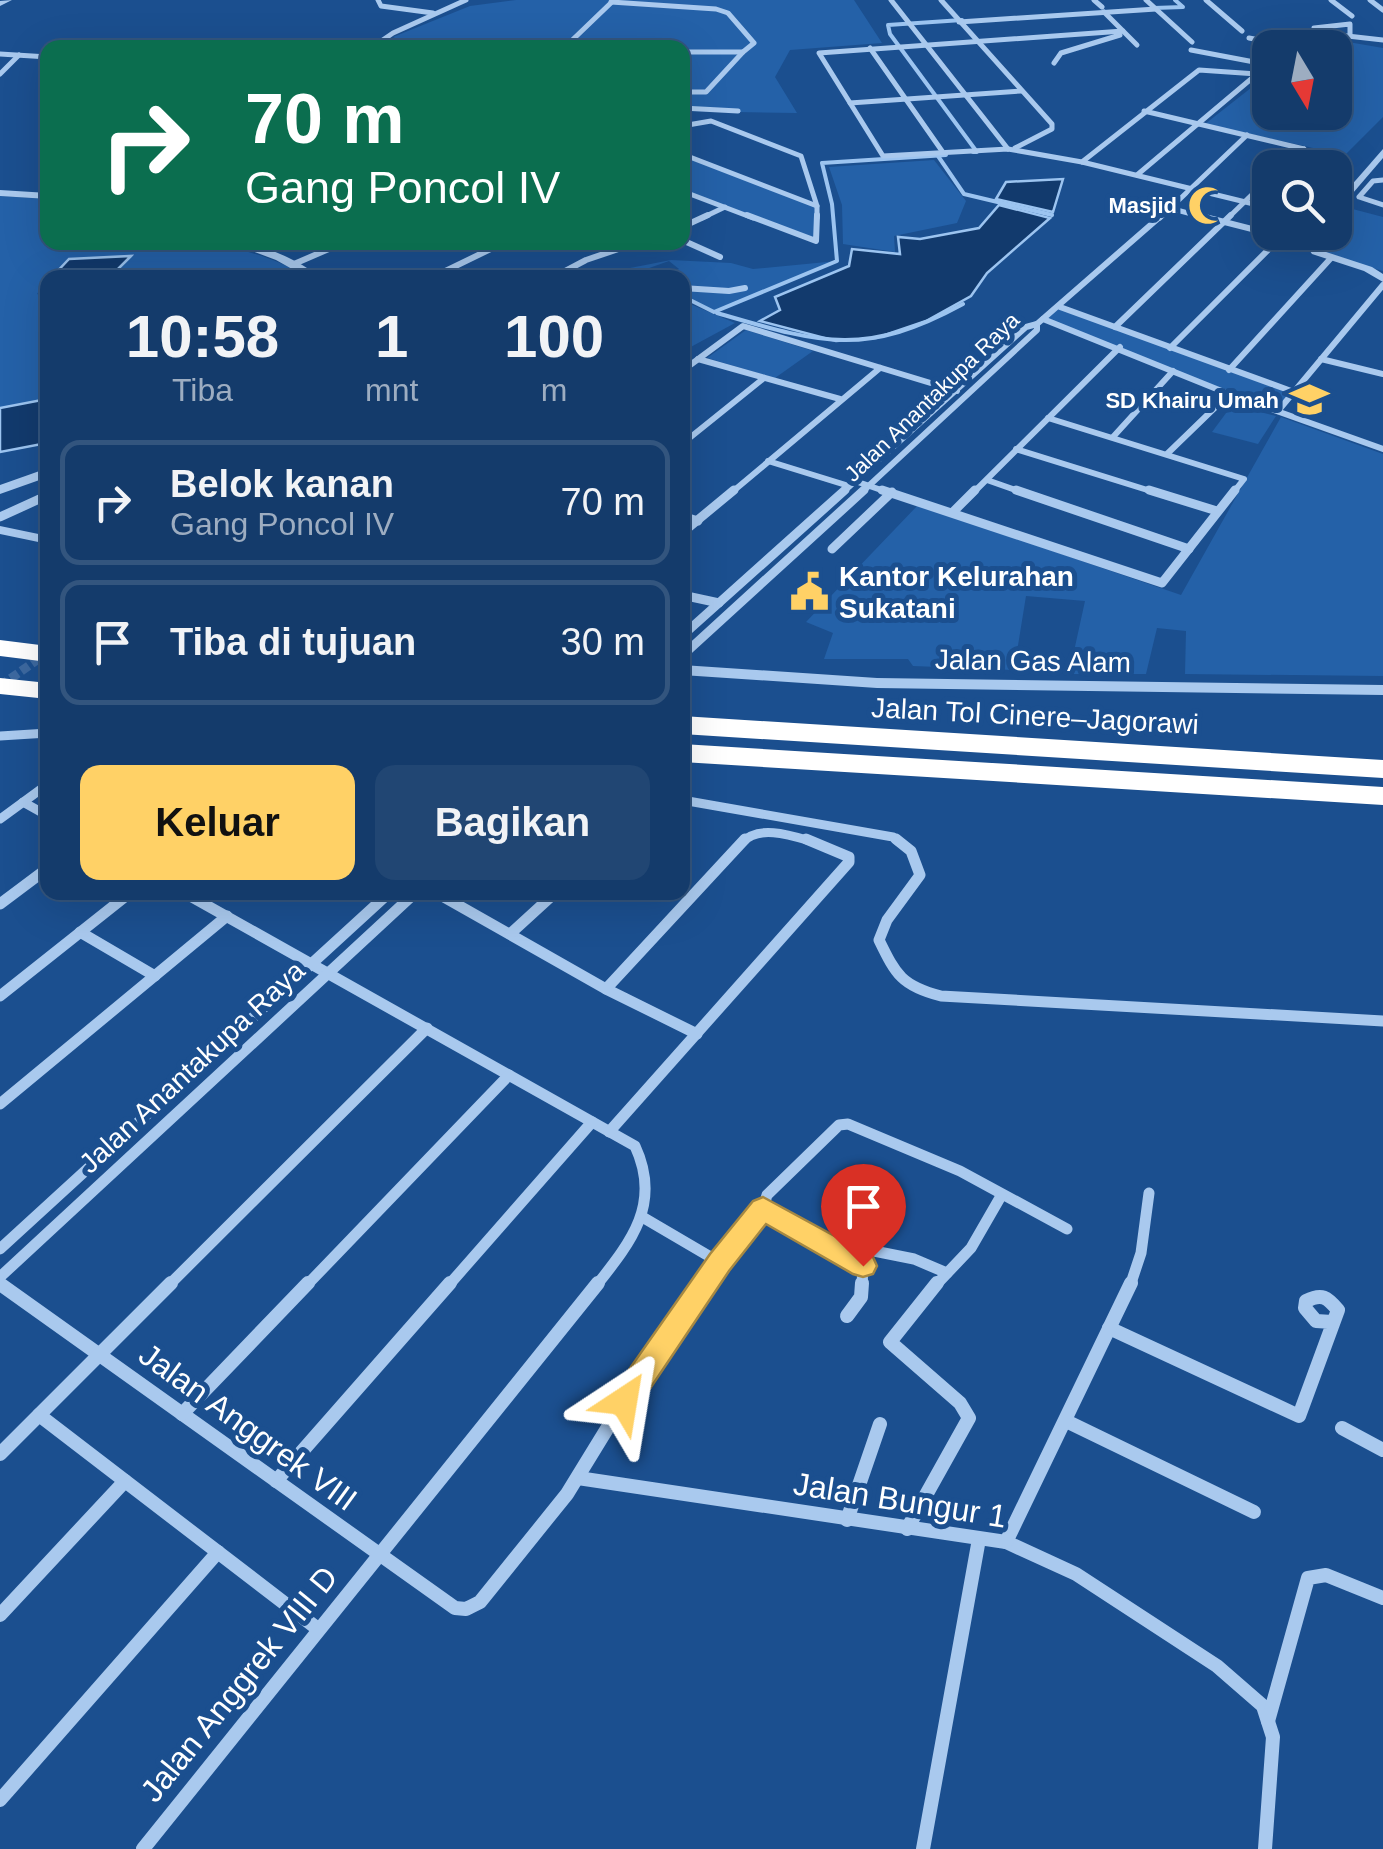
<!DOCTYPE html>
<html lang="id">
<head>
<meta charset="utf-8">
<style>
  body { margin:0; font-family:Arial,sans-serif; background:#214673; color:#f1f3f6; height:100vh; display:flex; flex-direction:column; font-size:38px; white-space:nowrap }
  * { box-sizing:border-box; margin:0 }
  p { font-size:32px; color:#9dadc1 }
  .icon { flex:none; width:55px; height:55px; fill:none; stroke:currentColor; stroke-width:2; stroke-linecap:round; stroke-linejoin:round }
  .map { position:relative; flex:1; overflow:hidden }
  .side { position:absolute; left:40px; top:270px; width:650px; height:630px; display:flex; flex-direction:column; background:#143b6b; border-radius:20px; box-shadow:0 10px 40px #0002,0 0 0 2px #33557e }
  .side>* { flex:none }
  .guide { position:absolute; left:40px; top:40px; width:650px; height:210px; border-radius:20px; box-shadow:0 10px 40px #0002,0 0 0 2px #33557e; background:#0b6e4f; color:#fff; overflow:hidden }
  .needle { width:65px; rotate:170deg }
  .fabs { position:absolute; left:1252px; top:30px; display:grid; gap:20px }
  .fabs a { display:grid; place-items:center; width:100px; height:100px; border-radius:20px; background:#143b6b; box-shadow:0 10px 40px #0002,0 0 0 2px #33557e; font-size:50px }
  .pin { position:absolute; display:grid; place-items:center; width:85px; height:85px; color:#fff; margin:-102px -42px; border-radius:50% 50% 50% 0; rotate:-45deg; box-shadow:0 0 10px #0007 }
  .pin .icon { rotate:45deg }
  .me { position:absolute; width:110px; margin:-55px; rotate:33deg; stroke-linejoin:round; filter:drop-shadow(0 0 8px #0008) }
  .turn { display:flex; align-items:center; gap:35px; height:210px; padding:0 40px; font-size:45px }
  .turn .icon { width:130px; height:130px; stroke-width:2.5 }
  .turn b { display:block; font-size:70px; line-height:85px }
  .eta { display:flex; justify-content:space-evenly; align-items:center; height:170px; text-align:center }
  .eta b { font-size:60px; font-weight:600; line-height:70px }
  .primary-button { display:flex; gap:20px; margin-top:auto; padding:20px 40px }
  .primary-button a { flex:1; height:115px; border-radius:20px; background:#ffd166; color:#111; font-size:40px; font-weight:600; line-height:115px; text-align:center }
  .primary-button a+a { background:#214673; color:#f1f3f6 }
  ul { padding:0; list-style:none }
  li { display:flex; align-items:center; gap:30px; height:125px; margin:0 20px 15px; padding:0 20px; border:5px solid #33557e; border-radius:20px }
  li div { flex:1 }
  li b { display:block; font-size:38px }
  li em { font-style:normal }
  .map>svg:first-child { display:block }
  .green { fill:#2461a8 }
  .water { fill:#123a6d; stroke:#9cc4f0; stroke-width:2.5 }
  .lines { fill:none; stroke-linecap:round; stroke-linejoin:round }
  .stream { stroke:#9cc4f0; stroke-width:4 }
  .minor-tunnel { stroke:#3d69a0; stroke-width:9; stroke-dasharray:9 4; stroke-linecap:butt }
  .minor-far4 { stroke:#a9c9ee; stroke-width:5 }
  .minor-far3 { stroke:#a9c9ee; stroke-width:6 }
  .minor-far2 { stroke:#a9c9ee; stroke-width:9 }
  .minor-far1 { stroke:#a9c9ee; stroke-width:11 }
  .minor { stroke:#a9c9ee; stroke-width:14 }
  .tertiary { fill:#a9c9ee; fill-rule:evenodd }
  .motorway { fill:#fff; fill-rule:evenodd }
  .route { fill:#ffd166; stroke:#a68842; stroke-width:2.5 }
  .labels { text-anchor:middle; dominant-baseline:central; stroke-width:10; stroke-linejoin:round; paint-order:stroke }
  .far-poi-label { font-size:22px; font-weight:bold; fill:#fff; stroke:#1b4f8f; text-anchor:end }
  .far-street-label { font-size:22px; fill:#fff; stroke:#1b4f8f }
  .poi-label { font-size:28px; font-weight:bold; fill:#fff; stroke:#1b4f8f; text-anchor:start }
  .street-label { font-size:28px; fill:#fff; stroke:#1b4f8f }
  .near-street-label { font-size:32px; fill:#fff; stroke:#1b4f8f }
</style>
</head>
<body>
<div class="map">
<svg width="1383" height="1849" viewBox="0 0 1383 1849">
  <rect width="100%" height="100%" fill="#1b4f8f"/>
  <g class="green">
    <path d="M 516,0 L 854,0 L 882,43 L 790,50 L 775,77 L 797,113 L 683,111 L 682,48 L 483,48 L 481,44 L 414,48 L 393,37 L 470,6 Z"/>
    <path d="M 1325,38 L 1383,48 L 1383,117 L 1345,155 L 1205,124 L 1270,73 L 1270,112 L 1335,112 L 1335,48 L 1310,47 Z"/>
    <path d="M 682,154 L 817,206 L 816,241 L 683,191 Z"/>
    <path d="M 934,160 L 966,201 L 957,223 L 894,236 L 895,252 L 843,244 L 842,205 L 829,167 Z"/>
    <path d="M 0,196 L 47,199 L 48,242 C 135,243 230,229 307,277 L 110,277 L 130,258 L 69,259 L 48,278 L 37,294 L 47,298 L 47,399 L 0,408 Z"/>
    <path d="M 1345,207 L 1383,217 L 1383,271 L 1326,255 L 1318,248 L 1328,233 L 1335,232 L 1335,222 Z"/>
    <path d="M 671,260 L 731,263 L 753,269 L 837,261 L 714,312 L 688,299 L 683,301 L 682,278 L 654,277 L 679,269 L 669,261 L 638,272 L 647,277 L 628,272 L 612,278 L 630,268 Z"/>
    <path d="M 688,303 L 735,323 L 687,349 L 683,347 L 683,306 Z"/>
    <path d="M 1060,307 L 1294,392 L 1278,411 L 1043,319 Z"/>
    <path d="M 746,330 L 813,351 L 775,378 L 707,358 Z"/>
    <path d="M 1232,405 L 1276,416 L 1258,444 L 1212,432 Z"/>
    <path d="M 1281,417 L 1383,454 L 1383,676 L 1185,674 L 1186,631 L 1157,628 L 1146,674 L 1069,674 L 1085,601 L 1026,596 L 1014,670 L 913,666 L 908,659 L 824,659 L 833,633 L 806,622 L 918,505 L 1181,595 Z"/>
  </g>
  <g class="water">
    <path d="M 1063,179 L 1053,212 L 996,199 L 1006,182 Z"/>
    <path d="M 999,205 L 1050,218 L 987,273 L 971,296 L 926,321 L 876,338 L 836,341 L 760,321 L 780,310 L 775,297 L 849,266 L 852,249 L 900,254 L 898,237 L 920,239 L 979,228 Z"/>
    <path d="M 131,256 L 110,277 L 52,277 L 69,259 Z"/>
    <path d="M 47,399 L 47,443 L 0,452 L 0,408 Z"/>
  </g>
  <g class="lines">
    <g class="stream">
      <path d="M 1154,8 L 1183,7 L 1175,0"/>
      <path d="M 962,20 L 888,25 L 890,34 L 977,152 L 973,152"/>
      <path d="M 938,156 L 964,194 L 1052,215"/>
      <path d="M 682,301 L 688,299 L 714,312 L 837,261 L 832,204 L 822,163 L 946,155"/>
      <path d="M 717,313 C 820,343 864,358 963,304"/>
    </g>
    <path class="minor-tunnel" d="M 0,686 L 44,655"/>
    <g class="minor-far4">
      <path d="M 378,0 L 381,6 L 433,13"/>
      <path d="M 891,0 L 1008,149"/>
      <path d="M 941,0 L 1052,124 L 1052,129 L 1015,148"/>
      <path d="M 1094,0 L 1102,7"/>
      <path d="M 1146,0 L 1192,42"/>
      <path d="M 1206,0 L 1242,31"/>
      <path d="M 1331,0 L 1352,16"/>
      <path d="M 1370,0 L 1383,10"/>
      <path d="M 611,2 L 716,9 L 728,13 L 754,43 L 743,52 L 682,52"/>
      <path d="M 1104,12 L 1137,45"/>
      <path d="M 959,22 L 1156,9"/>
      <path d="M 1314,28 L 1350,24 L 1350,35"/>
      <path d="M 1123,31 L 819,53 L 883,156 L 1008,149 L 1082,162 L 1270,208"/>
      <path d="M 1249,38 L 1296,47"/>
      <path d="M 371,48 L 393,33 L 466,0"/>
      <path d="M 564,48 L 614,0"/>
      <path d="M 870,48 L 942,151"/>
      <path d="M 1296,48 L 1312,32 L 1383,40"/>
      <path d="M 1191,50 L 1270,65"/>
      <path d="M 0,54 L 48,57"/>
      <path d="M 1054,63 L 1061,53 L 1120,35"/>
      <path d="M 0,74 L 19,55"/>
      <path d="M 682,92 L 706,92 L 743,52"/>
      <path d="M 850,103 L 1021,91"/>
      <path d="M 682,108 L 738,111"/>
      <path d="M 1144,111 L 1304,149"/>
      <path d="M 682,126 L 711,121 L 801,156 L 817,206 L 817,218"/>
      <path d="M 682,154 L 817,206"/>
      <path d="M 1082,162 L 1199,70 L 1257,74 L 1137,175"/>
      <path d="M 1281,168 L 1304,149"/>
      <path d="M 1383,180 L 1373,181 L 1359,197 L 1383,205"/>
      <path d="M 682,191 L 753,218"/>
      <path d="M 1335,196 L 1339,197"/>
      <path d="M 1169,208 L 1207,218"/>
      <path d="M 702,218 L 725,207"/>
      <path d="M 1160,218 L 1247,135"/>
      <path d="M 1228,218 L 1270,177"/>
    </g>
    <g class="minor-far3">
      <path d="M 747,215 L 816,241 L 817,215"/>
      <path d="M 1197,215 L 1307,243"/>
      <path d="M 682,227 L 708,215"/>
      <path d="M 682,240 L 720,257"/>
      <path d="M 399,242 L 420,247 L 434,242"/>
      <path d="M 294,264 L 345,242"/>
      <path d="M 431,278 L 505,242"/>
      <path d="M 552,278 L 586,260 L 639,242"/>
      <path d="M 682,288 L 729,291 L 745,288"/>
      <path d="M 1060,307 L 1294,392"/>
      <path d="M 1043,319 L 1229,394 L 1383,449"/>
      <path d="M 1115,327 L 1231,215"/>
      <path d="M 1170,348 L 1280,238"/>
      <path d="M 698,359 L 840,399"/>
      <path d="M 1321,359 L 1383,374"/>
      <path d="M 1229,370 L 1331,258"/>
      <path d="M 682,371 L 743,326 L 957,391"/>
      <path d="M 1278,411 L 1383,285"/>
      <path d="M 1048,418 L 1244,479 L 1233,493"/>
      <path d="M 1113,437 L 1173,371"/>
      <path d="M 682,444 L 764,378"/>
      <path d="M 1016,449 L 1157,493"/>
      <path d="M 1167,454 L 1229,394"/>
      <path d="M 768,461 L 849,486"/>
      <path d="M 987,480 L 1024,493"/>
      <path d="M 855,481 L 890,493"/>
      <path d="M 731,493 L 880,368"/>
      <path d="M 842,493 L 1026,327 L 1037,324 L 1162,215"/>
      <path d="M 861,493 L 1037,330 L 1037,324"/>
      <path d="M 973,493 L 1120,347"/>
    </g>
    <g class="minor-far2">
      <path d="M 882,490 L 1162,583 L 1235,490"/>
      <path d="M 1016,490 L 1189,549"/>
      <path d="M 1149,490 L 1217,511"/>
      <path d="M 953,512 L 975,490"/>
      <path d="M 682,516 L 698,521"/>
      <path d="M 0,517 L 48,495"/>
      <path d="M 682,533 L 734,490"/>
      <path d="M 832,549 L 892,492"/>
      <path d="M 682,595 L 719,603"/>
      <path d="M 682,636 L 845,490"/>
      <path d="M 682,656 L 864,490"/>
      <path d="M 0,736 L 48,733"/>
      <path d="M 682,800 L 893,837 L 899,842"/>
      <path d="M 23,802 L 48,816"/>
      <path d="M 0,819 L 48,784"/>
      <path d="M 743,842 C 759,824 793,836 814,842"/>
    </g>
    <g class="minor-far1">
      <path d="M 896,839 L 911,851 L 920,875 L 887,920 L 879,940 C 896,975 902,986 941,996 L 1383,1021"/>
      <path d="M 183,892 L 635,1146 C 662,1204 631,1242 596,1286"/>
      <path d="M 435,892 L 606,989 L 697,1034"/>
      <path d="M 0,904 L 48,868"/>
      <path d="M 80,932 L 155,976"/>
      <path d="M 510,934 L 556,892"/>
      <path d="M 606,989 L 745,839"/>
      <path d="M 0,996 L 131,892"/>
      <path d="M 0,1104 L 227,916"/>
      <path d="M 609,1132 L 849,862 L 849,857 L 806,839"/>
      <path d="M 763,1209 L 863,1266 L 869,1250 L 914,1259 L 947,1273"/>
      <path d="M 644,1218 L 719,1262"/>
      <path d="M 0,1249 L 390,892"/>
      <path d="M 0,1277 L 416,892"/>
      <path d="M 168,1286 L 427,1028"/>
      <path d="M 306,1286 L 509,1075"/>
      <path d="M 448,1286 L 592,1122"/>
      <path d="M 702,1286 L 763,1209 L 767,1195 L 839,1125 L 848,1124 L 960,1171 L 1067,1229"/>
      <path d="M 862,1286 L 863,1266"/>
      <path d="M 935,1286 L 971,1248 L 1001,1196"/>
      <path d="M 1130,1286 L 1141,1253 L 1149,1193"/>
    </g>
    <g class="minor">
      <path d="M 0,1284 L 455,1608 L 466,1609 L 480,1602 L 567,1494 L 640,1375 L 704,1283"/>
      <path d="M 847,1316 L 861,1297 L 862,1283"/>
      <path d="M 1109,1328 L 1299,1416 L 1338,1310 C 1327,1297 1322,1293 1306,1301 L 1305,1308 L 1316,1321 L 1332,1322"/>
      <path d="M 182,1414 L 308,1283"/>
      <path d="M 39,1415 L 318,1629"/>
      <path d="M 1066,1421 L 1254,1512"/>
      <path d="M 1342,1428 L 1383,1450"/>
      <path d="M 0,1454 L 171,1283"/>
      <path d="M 578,1478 L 1006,1542 L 1076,1574 L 1217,1666 L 1263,1706 L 1273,1737 L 1265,1849"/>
      <path d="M 276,1481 L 450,1283"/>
      <path d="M 847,1520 L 880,1424"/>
      <path d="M 907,1529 L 969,1418 L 960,1403 L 890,1342 L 937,1283"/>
      <path d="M 1006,1542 L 1131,1283"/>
      <path d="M 0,1615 L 125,1481"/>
      <path d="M 1268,1721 L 1308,1578 L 1326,1575 L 1383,1598"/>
      <path d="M 0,1800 L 218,1552"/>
      <path d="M 143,1849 L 598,1283"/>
      <path d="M 923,1849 L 979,1539"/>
    </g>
    <g class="tertiary">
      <path d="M 12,0 L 0,6 L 0,1 Z"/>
      <path d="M 1383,149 L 1383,158 L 1335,214 L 1335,204 Z"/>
      <path d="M 0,190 L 48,193 L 48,199 L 0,196 Z"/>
      <path d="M 1314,232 L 1325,232 L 1317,247 L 1320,250 L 1372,267 L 1383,274 L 1383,282 L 1364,271 L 1312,254 L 1307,247 Z"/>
      <path d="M 228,242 C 261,242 296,259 322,278 L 308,278 L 276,260 Z"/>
      <path d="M 48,468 L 48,477 L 0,494 L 0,485 Z"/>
      <path d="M 0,526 L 48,536 L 48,544 L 0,534 Z"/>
      <path d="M 682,665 L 877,678 L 1383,685 L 1383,695 L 877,688 L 682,675 Z"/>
    </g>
    <g class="motorway">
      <path d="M 0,640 L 48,646 L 48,662 L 0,656 Z"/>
      <path d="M 0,678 L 48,683 L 48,699 L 0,694 Z"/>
      <path d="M 682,716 L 1383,760 L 1383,778 L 682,734 Z"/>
      <path d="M 682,744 L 1383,787 L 1383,805 L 682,762 Z"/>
    </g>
  </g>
  <path class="route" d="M 763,1197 L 873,1257 L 877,1266 L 873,1274 L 863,1277 L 853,1274 L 766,1224 L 729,1271 L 635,1411 L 624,1415 L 614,1411 L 610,1401 L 614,1391 L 710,1254 L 753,1201 Z"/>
  <defs>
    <symbol id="mosque-bare" viewBox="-9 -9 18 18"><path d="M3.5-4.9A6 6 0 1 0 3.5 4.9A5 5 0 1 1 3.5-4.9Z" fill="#ffd166" stroke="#1b4f8f" stroke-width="2.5" paint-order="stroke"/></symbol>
    <symbol id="school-bare" viewBox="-9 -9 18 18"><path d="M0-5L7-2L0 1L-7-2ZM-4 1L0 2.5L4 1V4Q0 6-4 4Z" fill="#ffd166" stroke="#1b4f8f" stroke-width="2.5" paint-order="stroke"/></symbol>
    <symbol id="civic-bare" viewBox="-9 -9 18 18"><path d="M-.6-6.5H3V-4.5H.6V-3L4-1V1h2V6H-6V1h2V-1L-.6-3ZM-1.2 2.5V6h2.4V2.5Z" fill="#ffd166" stroke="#1b4f8f" stroke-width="2.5" paint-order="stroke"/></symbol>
  </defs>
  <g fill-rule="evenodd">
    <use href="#mosque-bare" x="1180" y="178" width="55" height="55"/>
    <use href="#school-bare" x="1282" y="372" width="55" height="55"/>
    <use href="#civic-bare" x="782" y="564" width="55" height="55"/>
  </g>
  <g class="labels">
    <g class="far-poi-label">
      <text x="1177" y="205">Masjid</text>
      <text x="1279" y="400">SD Khairu Umah</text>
    </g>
    <g class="far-street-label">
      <text transform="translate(932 397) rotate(-44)">Jalan Anantakupa Raya</text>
    </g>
    <g class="poi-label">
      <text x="839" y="576">Kantor Kelurahan<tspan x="839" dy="32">Sukatani</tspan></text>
    </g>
    <g class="street-label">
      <text transform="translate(1033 661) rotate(1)">Jalan Gas Alam</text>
      <text transform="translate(1035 716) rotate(3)">Jalan Tol Cinere–Jagorawi</text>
      <text transform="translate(192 1067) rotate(-43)">Jalan Anantakupa Raya</text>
    </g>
    <g class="near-street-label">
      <text transform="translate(248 1427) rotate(36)">Jalan Anggrek VIII</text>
      <text transform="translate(900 1500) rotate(9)">Jalan Bungur 1</text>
      <text transform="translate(239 1684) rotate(-51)">Jalan Anggrek VIII D</text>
    </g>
  </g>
</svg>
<div class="fabs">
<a><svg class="needle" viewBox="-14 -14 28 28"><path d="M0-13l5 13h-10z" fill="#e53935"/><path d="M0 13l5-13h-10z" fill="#9dadc1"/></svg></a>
<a><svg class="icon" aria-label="search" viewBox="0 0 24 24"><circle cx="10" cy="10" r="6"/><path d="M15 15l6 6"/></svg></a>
</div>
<div class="pin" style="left:863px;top:1266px;background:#d93025"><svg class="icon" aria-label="arrive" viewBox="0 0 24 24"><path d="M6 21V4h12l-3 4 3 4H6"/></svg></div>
<svg class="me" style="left:624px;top:1401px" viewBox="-20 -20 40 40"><path d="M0-17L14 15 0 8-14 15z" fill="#ffd166" stroke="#fff" stroke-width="4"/></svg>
<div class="guide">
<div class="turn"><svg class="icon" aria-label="right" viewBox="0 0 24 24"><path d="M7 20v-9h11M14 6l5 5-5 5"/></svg><div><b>70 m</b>Gang Poncol IV</div></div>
</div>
<section class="side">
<div class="eta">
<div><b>10:58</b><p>Tiba</p></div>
<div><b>1</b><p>mnt</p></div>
<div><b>100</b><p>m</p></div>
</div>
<ul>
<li><svg class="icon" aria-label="right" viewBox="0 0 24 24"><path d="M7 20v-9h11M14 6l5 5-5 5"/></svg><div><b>Belok kanan</b><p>Gang Poncol IV</p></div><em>70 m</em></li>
<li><svg class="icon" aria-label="arrive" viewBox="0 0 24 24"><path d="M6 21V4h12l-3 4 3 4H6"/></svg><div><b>Tiba di tujuan</b></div><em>30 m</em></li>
</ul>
<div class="primary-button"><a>Keluar</a><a>Bagikan</a></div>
</section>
</div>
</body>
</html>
